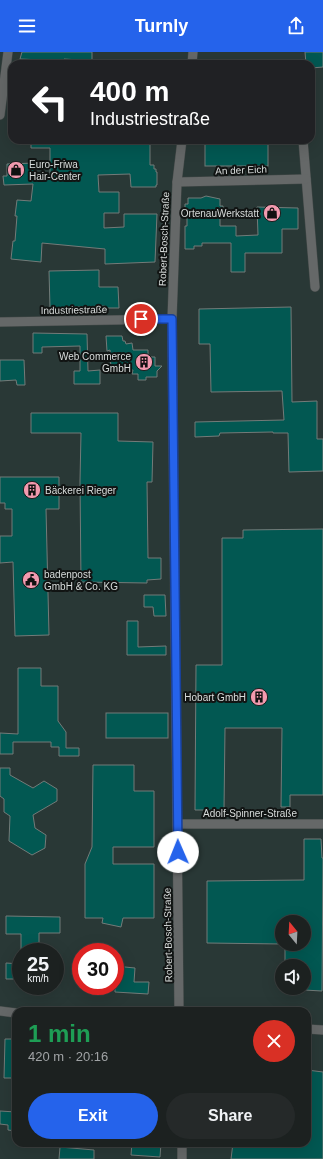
<!DOCTYPE html>
<html lang="en">
<head>
<meta charset="utf-8">
<style>
  body { margin:0; font-family:Arial,sans-serif; background:#252929; color:#f1f3f6; height:100vh; display:flex; flex-direction:column; font-size:15px; white-space:nowrap }
  * { box-sizing:border-box; margin:0 }
  p { font-size:13px; color:#a0a3a5 }
  .icon { flex:none; width:22px; height:22px; fill:none; stroke:currentColor; stroke-width:2; stroke-linecap:round; stroke-linejoin:round }
  .map { position:relative; flex:1; overflow:hidden }
  .drawer { position:absolute; left:12px; top:955px; width:299px; height:140px; display:flex; flex-direction:column; background:#1c2120; border-radius:12px; box-shadow:0 4px 16px #0002,0 0 0 1px #3a3e3e }
  .drawer>* { flex:none }
  .hud { position:absolute; left:8px; top:8px; width:307px; height:84px; border-radius:12px; box-shadow:0 4px 16px #0002,0 0 0 1px #3a3e3e; background:#202124; color:#fff; overflow:hidden }
  .needle { width:26px; rotate:342deg }
  .tools { position:absolute; left:275px; top:863px; display:grid; gap:8px }
  .tools a { display:grid; place-items:center; width:36px; height:36px; border-radius:50%; background:#1c2120; box-shadow:0 4px 16px #0002,0 0 0 1px #3a3e3e; font-size:20px }
  .speed { position:absolute; left:12px; top:891px; display:flex; gap:8px; font-size:20px; font-weight:700; text-align:center }
  .speed>* { display:grid; place-content:center; width:52px; height:52px; border-radius:50%; background:#1c2120; box-shadow:0 4px 16px #0002,0 0 0 1px #3a3e3e; line-height:1 }
  .speed small { font-size:10px; font-weight:400 }
  .speed .limit { border:6px solid #d22; background:#fff; color:#111 }
  .pin { position:absolute; display:grid; place-items:center; width:34px; height:34px; color:#fff; margin:-17px; border:2px solid #fff; border-radius:50%; box-shadow:0 1px 4px #0007 }
  .me { position:absolute; width:44px; margin:-22px; rotate:359deg; stroke-linejoin:round; filter:drop-shadow(0 0 3px #0008) }
  .turn { display:flex; align-items:center; gap:14px; height:84px; padding:0 16px; font-size:18px }
  .turn .icon { width:52px; height:52px; stroke-width:2.5 }
  .turn b { display:block; font-size:28px; line-height:34px }
  .round { display:grid; place-items:center; flex:none; width:42px; height:42px; border-radius:21px; background:#252929 }
  .overview { display:flex; align-items:center; justify-content:space-between; height:68px; padding:0 16px }
  h1 { font-size:24px; font-weight:600; line-height:30px; color:#1e9e55 }
  .primary-button { display:flex; gap:8px; margin-top:auto; padding:8px 16px }
  .primary-button a { flex:1; height:46px; border-radius:24px; background:#2563eb; color:#fff; font-size:16px; font-weight:600; line-height:46px; text-align:center }
  .primary-button a+a { background:#252929; color:#f1f3f6 }
  header { display:flex; justify-content:space-between; align-items:center; height:52px; padding:0 16px; background:#2563eb; color:#fff; font-size:18px; font-weight:600 }
  .map>svg:first-child { display:block }
  .built { fill:#293836; fill-rule:evenodd }
  .building { fill:#025852; stroke:#737b79 }
  .lines { fill:none; stroke-linecap:round; stroke-linejoin:round }
  .street-casing { stroke:#424847; stroke-width:10 }
  .street { stroke:#656868; stroke-width:9 }
  .route-casing { stroke:#184099; stroke-width:10 }
  .route { stroke:#2563eb; stroke-width:7 }
  .labels { text-anchor:middle; dominant-baseline:central; stroke-width:4; stroke-linejoin:round; paint-order:stroke }
  .poi-label { font-size:10px; fill:#d8dcdb; stroke:#111413; text-anchor:start }
  .street-label { font-size:10px; fill:#d8dcdb; stroke:#111413 }
</style>
</head>
<body>
<header><svg class="icon" aria-label="menu" viewBox="0 0 24 24"><path d="M4 6h16M4 12h16M4 18h16"/></svg>Turnly<svg class="icon" aria-label="share" viewBox="0 0 24 24"><path d="M12 15V3M7 8l5-5 5 5M5 13v7h14v-7"/></svg></header>
<div class="map">
<svg width="323" height="1107" viewBox="0 0 323 1107">
  <rect width="100%" height="100%" fill="#252c2b"/>
  <path class="built" d="M 0,0 L 323,0 L 323,1107 L 0,1107 ZM 12,12 L 311,12 L 311,88 L 12,88 ZM 282,870 L 304,870 L 304,892 L 282,892 ZM 21,900 L 55,900 L 55,934 L 21,934 ZM 81,900 L 115,900 L 115,934 L 81,934 ZM 282,914 L 304,914 L 304,936 L 282,936 ZM 16,959 L 307,959 L 307,1091 L 16,1091 Z"/>
  <g class="building">
    <path d="M 22,0 L 92,0 L 92,12 L 79,12 L 79,8 L 64,7 L 64,9 L 20,7 Z"/>
    <path d="M 305,0 L 323,0 L 323,15 L 311,16 L 311,12 L 306,12 Z"/>
    <path d="M 31,88 L 150,88 L 150,113 L 154,113 L 154,117 L 156,117 L 156,120 L 157,120 L 157,133 L 156,133 L 156,135 L 131,135 L 130,122 L 98,123 L 99,140 L 119,140 L 119,161 L 104,161 L 104,176 L 124,175 L 124,162 L 157,162 L 155,210 L 105,212 L 105,197 L 42,191 L 41,210 L 11,207 L 13,189 L 15,189 L 17,164 L 15,164 L 17,148 L 31,149 L 33,132 L 4,133 L 3,124 L 7,124 L 7,112 L 35,111 L 35,124 L 50,124 L 50,96 L 31,96 Z"/>
    <rect x="205" y="88" width="63" height="26"/>
    <path d="M 206,144 L 220,147 L 220,154 L 223,154 L 223,161 L 220,161 L 220,174 L 236,174 L 236,184 L 258,183 L 257,155 L 298,156 L 298,177 L 282,177 L 282,201 L 245,201 L 245,220 L 231,220 L 231,191 L 202,191 L 202,194 L 194,194 L 194,197 L 185,197 L 185,174 L 187,174 L 187,159 L 185,159 L 185,152 L 188,152 L 188,146 L 201,146 Z"/>
    <path d="M 99,218 L 99,235 L 118,235 L 119,256 L 106,256 L 105,254 L 50,256 L 49,219 Z"/>
    <path d="M 291,255 L 292,350 L 317,349 L 317,387 L 323,387 L 323,419 L 289,420 L 288,381 L 273,381 L 273,380 L 220,381 L 219,384 L 195,385 L 195,370 L 284,368 L 282,339 L 211,340 L 210,292 L 199,292 L 199,257 Z"/>
    <path d="M 33,281 L 87,282 L 88,319 L 100,318 L 100,332 L 74,332 L 74,319 L 80,319 L 80,294 L 42,295 L 42,301 L 33,301 Z"/>
    <path d="M 106,284 L 122,284 L 123,289 L 125,289 L 126,292 L 132,291 L 133,298 L 148,298 L 148,305 L 155,305 L 155,314 L 162,314 L 157,319 L 157,325 L 146,325 L 146,328 L 138,328 L 138,322 L 132,322 L 133,318 L 111,318 L 110,298 L 107,299 Z"/>
    <path d="M 0,308 L 24,308 L 25,333 L 17,333 L 16,328 L 0,329 Z"/>
    <path d="M 31,361 L 118,361 L 118,389 L 153,390 L 152,430 L 147,430 L 148,506 L 161,506 L 161,527 L 147,528 L 147,531 L 81,530 L 80,429 L 81,381 L 31,381 Z"/>
    <path d="M 0,425 L 59,425 L 59,457 L 46,457 L 49,583 L 15,584 L 13,510 L 0,511 L 0,484 L 12,484 L 12,457 L 5,457 L 5,451 L 0,451 Z"/>
    <path d="M 323,477 L 323,743 L 290,743 L 290,755 L 281,755 L 282,676 L 225,676 L 224,758 L 195,758 L 196,613 L 222,613 L 222,486 L 243,486 L 243,478 Z"/>
    <path d="M 144,543 L 165,543 L 166,564 L 154,564 L 153,555 L 144,555 Z"/>
    <path d="M 127,569 L 138,569 L 138,595 L 166,594 L 166,603 L 127,603 Z"/>
    <path d="M 18,616 L 41,616 L 41,634 L 58,634 L 58,669 L 66,680 L 66,696 L 79,696 L 79,704 L 59,704 L 59,695 L 51,695 L 51,690 L 13,690 L 13,702 L 0,702 L 0,681 L 18,682 Z"/>
    <rect x="106" y="661" width="62" height="25"/>
    <path d="M 93,713 L 134,713 L 134,739 L 154,739 L 154,795 L 113,795 L 113,812 L 154,812 L 154,866 L 123,866 L 121,875 L 102,871 L 103,866 L 85,866 L 85,812 L 92,795 Z"/>
    <path d="M 0,716 L 10,716 L 10,723 L 33,736 L 44,729 L 57,737 L 57,749 L 33,763 L 35,776 L 46,783 L 45,796 L 32,803 L 9,789 L 10,764 L 4,760 L 4,747 L 0,744 Z"/>
    <path d="M 304,787 L 321,787 L 322,806 L 323,806 L 322,939 L 304,938 L 304,914 L 285,914 L 285,892 L 304,892 L 304,870 L 282,870 L 282,892 L 207,891 L 207,829 L 304,828 Z"/>
    <path d="M 6,864 L 60,865 L 60,881 L 39,881 L 39,900 L 21,900 L 21,882 L 6,882 Z"/>
    <path d="M 6,911 L 21,912 L 21,927 L 6,927 Z"/>
    <path d="M 115,914 L 135,916 L 134,930 L 149,930 L 148,942 L 115,940 Z"/>
    <path d="M 5,987 L 16,987 L 16,1026 L 4,1026 Z"/>
    <path d="M 307,1018 L 323,1020 L 323,1107 L 231,1107 L 233,1091 L 307,1091 Z"/>
    <path d="M 0,1059 L 16,1060 L 16,1079 L 8,1078 L 8,1073 L 0,1072 Z"/>
    <path d="M 132,1091 L 161,1091 L 160,1105 L 131,1103 Z"/>
    <path d="M 60,1095 L 94,1098 L 94,1107 L 59,1107 Z"/>
  </g>
  <g class="lines">
    <defs>
      <g id="street">
        <path d="M 192,12 L 193,0"/>
        <path d="M 0,63 L 8,0"/>
        <path d="M 303,88 L 315,235"/>
        <path d="M 177,130 L 306,127"/>
        <path d="M 0,270 L 172,267"/>
        <path d="M 178,772 L 323,772"/>
        <path d="M 0,959 L 16,961"/>
        <path d="M 179,959 L 172,267 L 177,130 L 182,88"/>
        <path d="M 307,977 L 323,978"/>
        <path d="M 182,1107 L 182,1091"/>
      </g>
    </defs>
    <use href="#street" class="street-casing"/>
    <use href="#street" class="street"/>
  </g>
  <g class="lines">
    <defs>
      <path id="route" d="M 141,267 L 172,267 L 178,800"/>
    </defs>
    <use href="#route" class="route-casing"/>
    <use href="#route" class="route"/>
  </g>
  <defs>
    <symbol id="shop-disc" viewBox="-11 -11 22 22"><circle r="9.5" fill="#f29aaf" stroke="#111413"/><path d="M-5-2.5h2.3a2.7 3.5 0 0 1 5.4 0H5L5.5 6h-11ZM-1.5-2.5h3a1.5 2.3 0 0 0-3 0Z" fill="#111"/></symbol>
    <symbol id="building-disc" viewBox="-11 -11 22 22"><circle r="9.5" fill="#f29aaf" stroke="#111413"/><path d="M-4-6H4V6H1V3H-1V6H-4ZM-2.5-4.3h1.7v1.8h-1.7ZM.8-4.3h1.7v1.8H.8ZM-2.5-1h1.7V.8h-1.7ZM.8-1h1.7V.8H.8Z" fill="#111"/></symbol>
    <symbol id="civic-disc" viewBox="-11 -11 22 22"><circle r="9.5" fill="#f29aaf" stroke="#111413"/><path d="M-.6-6.5H3V-4.5H.6V-3L4-1V1h2V6H-6V1h2V-1L-.6-3ZM-1.2 2.5V6h2.4V2.5Z" fill="#111"/></symbol>
  </defs>
  <g fill-rule="evenodd">
    <use href="#shop-disc" x="6" y="108" width="20" height="20"/>
    <use href="#shop-disc" x="262" y="151" width="20" height="20"/>
    <use href="#building-disc" x="134" y="300" width="20" height="20"/>
    <use href="#building-disc" x="22" y="428" width="20" height="20"/>
    <use href="#civic-disc" x="21" y="518" width="20" height="20"/>
    <use href="#building-disc" x="249" y="635" width="20" height="20"/>
  </g>
  <g class="labels">
    <g class="poi-label">
      <text x="29" y="112">Euro-Friwa<tspan x="29" dy="12">Hair-Center</tspan></text>
      <text x="259" y="161" text-anchor="end">OrtenauWerkstatt</text>
      <text x="131" y="304" text-anchor="end">Web Commerce<tspan x="131" dy="12">GmbH</tspan></text>
      <text x="45" y="438">Bäckerei Rieger</text>
      <text x="44" y="522">badenpost<tspan x="44" dy="12">GmbH &amp; Co. KG</tspan></text>
      <text x="246" y="645" text-anchor="end">Hobart GmbH</text>
    </g>
    <g class="street-label">
      <text transform="translate(241 118) rotate(-2)">An der Eich</text>
      <text transform="translate(164 187) rotate(-88)">Robert-Bosch-Straße</text>
      <text transform="translate(74 258) rotate(-1)">Industriestraße</text>
      <text x="250" y="761">Adolf-Spinner-Straße</text>
      <text transform="translate(168 883) rotate(-91)">Robert-Bosch-Straße</text>
    </g>
  </g>
</svg>
<div class="tools">
<a><svg class="needle" viewBox="-14 -14 28 28"><path d="M0-13l5 13h-10z" fill="#e53935"/><path d="M0 13l5-13h-10z" fill="#a0a3a5"/></svg></a>
<a><svg class="icon" aria-label="sound" viewBox="0 0 24 24"><path d="M4 9h4l5-4v14l-5-4H4zM17 9q2 3 0 6"/></svg></a>
</div>
<div class="speed"><div>25<small>km/h</small></div><div class="limit">30</div></div>
<div class="pin" style="left:141px;top:267px;background:#d93025"><svg class="icon" aria-label="arrive" viewBox="0 0 24 24"><path d="M6 21V4h12l-3 4 3 4H6"/></svg></div>
<svg class="me" style="left:178px;top:800px" viewBox="-20 -20 40 40"><circle r="19" fill="#fff"/><path d="M0-13L10 11 0 6-10 11z" fill="#2563eb"/></svg>
<div class="hud">
<div class="turn"><svg class="icon" aria-label="left" viewBox="0 0 24 24"><path d="M17 20v-9H6M10 6l-5 5 5 5"/></svg><div><b>400 m</b>Industriestraße</div></div>
</div>
<section class="drawer">
<div class="overview"><div><h1>1 min</h1><p>420 m · 20:16</p></div><a class="round" style="background:#d93025;color:#fff"><svg class="icon" aria-label="close" viewBox="0 0 24 24"><path d="M6 6l12 12M18 6L6 18"/></svg></a></div>
<div class="primary-button"><a>Exit</a><a>Share</a></div>
</section>
</div>
</body>
</html>
